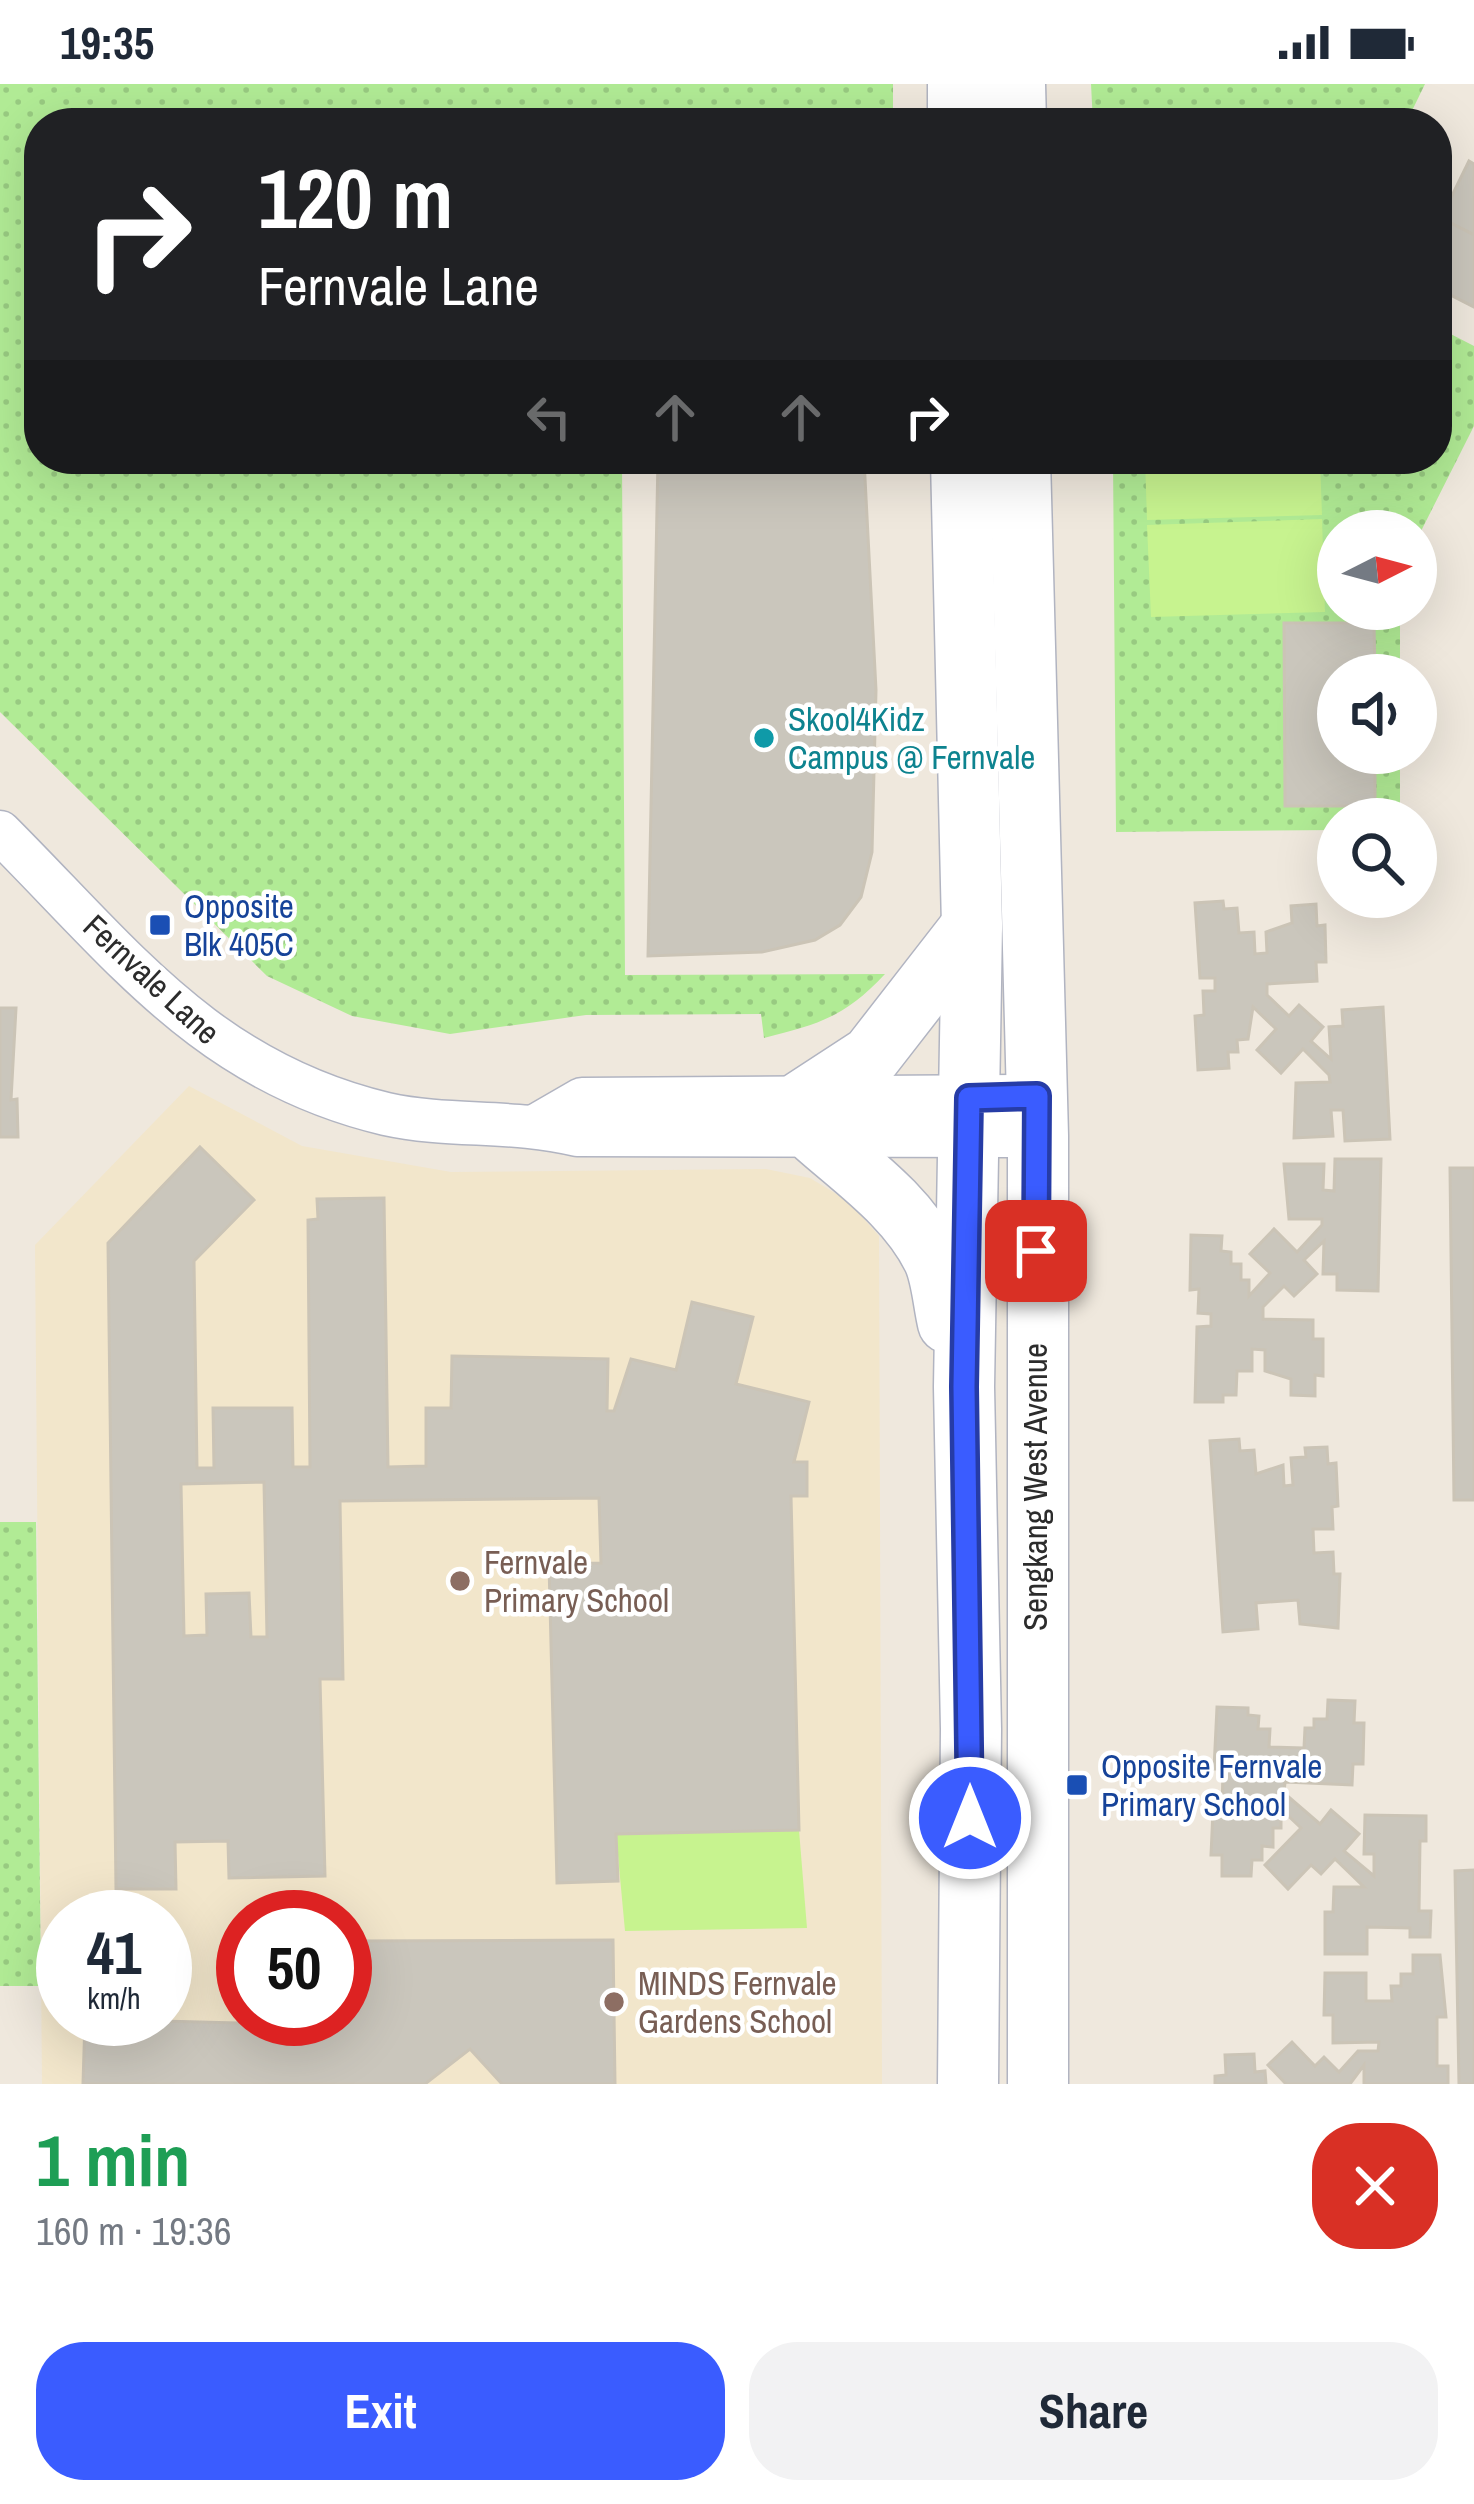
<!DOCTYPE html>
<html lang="en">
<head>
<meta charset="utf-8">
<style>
  body { margin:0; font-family:"Archivo Narrow",sans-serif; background:#f2f2f3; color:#1f2937; height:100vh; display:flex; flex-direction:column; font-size:45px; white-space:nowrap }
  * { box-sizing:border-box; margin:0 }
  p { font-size:39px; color:#747a83 }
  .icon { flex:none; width:66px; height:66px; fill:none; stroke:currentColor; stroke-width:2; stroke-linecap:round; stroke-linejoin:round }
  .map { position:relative; height:2000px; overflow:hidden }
  .panel { display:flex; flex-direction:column; background:#fff; flex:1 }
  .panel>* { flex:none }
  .guide { position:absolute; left:24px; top:24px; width:1428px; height:366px; border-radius:48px; box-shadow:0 12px 48px #0002; background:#202124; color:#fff; overflow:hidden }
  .needle { width:78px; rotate:84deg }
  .tools { position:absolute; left:1317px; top:426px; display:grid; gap:24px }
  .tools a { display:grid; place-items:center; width:120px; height:120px; border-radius:50%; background:#fff; box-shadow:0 12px 48px #0002; font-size:60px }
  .speed { position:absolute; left:36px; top:1806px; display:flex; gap:24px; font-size:60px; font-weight:700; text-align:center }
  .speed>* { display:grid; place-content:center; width:156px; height:156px; border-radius:50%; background:#fff; box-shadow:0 12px 48px #0002; line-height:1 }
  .speed small { font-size:30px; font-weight:400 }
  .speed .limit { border:18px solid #d22; background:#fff; color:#111 }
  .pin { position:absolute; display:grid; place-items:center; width:102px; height:102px; color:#fff; margin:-51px; border-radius:24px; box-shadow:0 6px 18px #0006 }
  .me { position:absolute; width:132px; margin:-66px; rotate:0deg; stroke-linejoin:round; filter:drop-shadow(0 0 9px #0008) }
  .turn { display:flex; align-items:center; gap:42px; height:252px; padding:0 36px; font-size:54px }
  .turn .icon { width:156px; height:156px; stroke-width:2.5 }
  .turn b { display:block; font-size:84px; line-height:102px }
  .lanes { display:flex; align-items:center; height:114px; padding:0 36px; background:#0003; justify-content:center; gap:60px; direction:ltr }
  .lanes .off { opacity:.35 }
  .round { display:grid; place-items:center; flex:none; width:126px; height:126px; border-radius:48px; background:#f2f2f3 }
  .summary { display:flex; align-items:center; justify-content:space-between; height:204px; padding:0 36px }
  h1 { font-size:72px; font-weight:800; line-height:90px; color:#1e9e55 }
  .cta { display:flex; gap:24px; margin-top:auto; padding:24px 36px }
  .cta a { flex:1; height:138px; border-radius:48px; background:#3a5cff; color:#fff; font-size:48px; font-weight:800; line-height:138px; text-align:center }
  .cta a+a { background:#f2f2f3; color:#1f2937 }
  .status { display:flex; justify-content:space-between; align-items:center; height:84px; padding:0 60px; background:#fff; direction:ltr }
  .status svg { height:33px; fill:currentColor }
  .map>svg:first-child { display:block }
  .education { fill:#f2e6cb; fill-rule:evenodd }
  .grass { fill:url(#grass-dots) }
  .pitch { fill:#c7f38f }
  .building { fill:#cac6bc; stroke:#cbc4b6; stroke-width:3; fill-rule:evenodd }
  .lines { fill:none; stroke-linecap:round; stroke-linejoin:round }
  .minor-casing { stroke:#b1b4c1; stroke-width:45 }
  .secondary-casing { stroke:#b1b4c1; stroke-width:63 }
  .minor { stroke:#fff; stroke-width:42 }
  .secondary { stroke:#fff; stroke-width:60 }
  .route-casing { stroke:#263ca6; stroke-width:30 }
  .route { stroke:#3a5cff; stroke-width:21 }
  .culture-dot { fill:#0f9aa8; stroke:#fff; stroke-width:4.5 }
  .transit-dot { fill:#1a4fb4; stroke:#fff; stroke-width:4.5 }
  .education-dot { fill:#8d6e63; stroke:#fff; stroke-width:4.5 }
  .labels { text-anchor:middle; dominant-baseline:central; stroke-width:9; stroke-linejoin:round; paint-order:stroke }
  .culture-label { font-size:33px; fill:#0d838f; stroke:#fff; text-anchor:start }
  .transit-label { font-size:33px; fill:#164399; stroke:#fff; text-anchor:start }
  .street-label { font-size:33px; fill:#2c2c2c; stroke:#fff }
  .education-label { font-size:33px; fill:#785e54; stroke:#fff; text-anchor:start }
</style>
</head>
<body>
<div class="status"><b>19:35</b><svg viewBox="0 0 49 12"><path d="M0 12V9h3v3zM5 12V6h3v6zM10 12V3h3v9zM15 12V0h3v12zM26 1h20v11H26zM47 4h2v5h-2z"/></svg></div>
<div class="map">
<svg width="1474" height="2000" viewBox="0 0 1474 2000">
  <defs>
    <pattern id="grass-dots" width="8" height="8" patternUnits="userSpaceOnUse" patternTransform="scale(3)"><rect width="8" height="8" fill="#b1eb95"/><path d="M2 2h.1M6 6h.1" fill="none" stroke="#98ca81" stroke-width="1.8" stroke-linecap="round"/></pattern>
  </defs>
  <rect width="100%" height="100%" fill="#efe8dd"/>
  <path class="education" d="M 189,1002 L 302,1062 L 451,1088 L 766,1085 L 810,1094 L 848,1117 L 879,1152 L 882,2000 L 42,2000 L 35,1161 ZM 63,1833 L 165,1833 L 165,1935 L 63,1935 ZM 243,1833 L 345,1833 L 345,1935 L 243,1935 Z"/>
  <g class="grass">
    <path d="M 0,0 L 893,0 L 893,39 L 39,39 L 39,375 L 622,375 L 625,891 L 885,890 C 845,933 819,940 764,954 L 761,930 L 586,931 L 450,950 L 352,932 L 267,892 L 0,628 Z"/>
    <path d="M 1091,0 L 1425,0 L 1406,39 L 1093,39 Z"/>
    <path d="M 1437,243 L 1474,262 L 1474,342 L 1416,457 L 1416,447 L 1338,447 L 1338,525 L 1400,525 L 1400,591 L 1338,591 L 1338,669 L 1400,669 L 1400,735 L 1338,735 L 1338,746 L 1116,748 L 1113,375 L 1437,375 Z"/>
    <path d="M 0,1438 L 36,1438 L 41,1902 L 0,1902 Z"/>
  </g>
  <g class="pitch">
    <path d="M 1145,375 L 1320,375 L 1322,431 L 1147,436 Z"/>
    <path d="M 1322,435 L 1325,528 L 1151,533 L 1147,441 Z"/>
    <path d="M 799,1746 L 807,1844 L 625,1847 L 616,1750 Z"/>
  </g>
  <g class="building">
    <path d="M 1469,77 L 1474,80 L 1474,151 L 1441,134 Z"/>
    <path d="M 1441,134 L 1474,151 L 1474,223 L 1437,204 Z"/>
    <path d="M 658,375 L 864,375 L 876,606 L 872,768 L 861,813 L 840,841 L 815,856 L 762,868 L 648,872 Z"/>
    <path d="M 1284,539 L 1374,539 L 1375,591 L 1338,591 L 1338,669 L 1375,669 L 1375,722 L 1285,722 Z"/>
    <path d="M 1223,817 L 1224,825 L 1237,824 L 1239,849 L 1254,848 L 1255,870 L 1267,869 L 1266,848 L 1292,839 L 1291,822 L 1316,820 L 1317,842 L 1325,841 L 1326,878 L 1316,878 L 1317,897 L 1267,900 L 1267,911 L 1289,932 L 1299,921 L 1323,943 L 1311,957 L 1331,975 L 1329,943 L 1343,942 L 1342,926 L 1383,923 L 1390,1055 L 1345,1057 L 1343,1026 L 1331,1026 L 1333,1052 L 1294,1054 L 1296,999 L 1330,998 L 1329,991 L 1303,965 L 1281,989 L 1257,966 L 1276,945 L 1253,923 L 1248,955 L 1237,956 L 1238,968 L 1228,968 L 1229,984 L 1198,986 L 1195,932 L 1204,931 L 1203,907 L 1215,907 L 1215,894 L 1200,894 L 1195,819 Z"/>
    <path d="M 0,924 L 16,924 L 11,1016 L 17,1015 L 18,1053 L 0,1053 Z"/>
    <path d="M 200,1063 L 254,1116 L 194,1177 L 197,1384 L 214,1384 L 213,1324 L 292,1324 L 293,1383 L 310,1383 L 308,1136 L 318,1135 L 317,1115 L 384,1114 L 388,1383 L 426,1382 L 426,1324 L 451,1324 L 452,1272 L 608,1275 L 607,1327 L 614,1327 L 631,1275 L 676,1286 L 692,1218 L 753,1233 L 736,1300 L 809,1318 L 794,1378 L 807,1378 L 807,1412 L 791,1412 L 799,1746 L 616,1750 L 618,1797 L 557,1799 L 549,1480 L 601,1479 L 599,1414 L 340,1417 L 343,1595 L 320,1595 L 325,1792 L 229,1794 L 228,1757 L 175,1758 L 176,1805 L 116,1805 L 108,1159 ZM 264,1398 L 267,1553 L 251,1553 L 249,1509 L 206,1510 L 207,1551 L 184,1552 L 181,1400 Z"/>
    <path d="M 1335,1075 L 1381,1075 L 1378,1207 L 1337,1206 L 1337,1190 L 1323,1190 L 1324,1157 L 1304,1176 L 1317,1190 L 1294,1212 L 1284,1202 L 1263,1223 L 1263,1235 L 1313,1236 L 1313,1255 L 1323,1255 L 1323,1292 L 1315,1291 L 1315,1312 L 1291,1311 L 1291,1295 L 1265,1287 L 1265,1266 L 1252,1265 L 1252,1287 L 1237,1287 L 1236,1311 L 1223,1311 L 1223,1318 L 1195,1318 L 1197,1243 L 1211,1242 L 1211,1230 L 1198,1229 L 1199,1205 L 1190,1206 L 1191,1151 L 1222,1152 L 1221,1167 L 1231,1168 L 1231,1180 L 1241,1180 L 1241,1196 L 1249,1196 L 1249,1212 L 1270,1189 L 1250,1170 L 1274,1145 L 1297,1168 L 1322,1141 L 1322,1135 L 1289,1135 L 1284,1080 L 1324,1080 L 1323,1106 L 1334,1107 Z"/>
    <path d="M 1450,1084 L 1474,1084 L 1474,1416 L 1454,1416 Z"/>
    <path d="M 1239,1355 L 1240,1367 L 1254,1366 L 1256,1390 L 1283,1381 L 1284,1402 L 1293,1401 L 1291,1374 L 1306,1373 L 1305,1364 L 1327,1363 L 1328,1380 L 1336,1379 L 1338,1422 L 1332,1423 L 1333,1445 L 1313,1445 L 1314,1469 L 1333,1468 L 1334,1490 L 1340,1490 L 1338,1544 L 1300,1540 L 1298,1516 L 1256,1519 L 1258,1545 L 1223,1548 L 1210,1357 Z"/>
    <path d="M 1328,1616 L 1355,1617 L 1354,1639 L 1364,1639 L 1363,1680 L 1353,1680 L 1352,1701 L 1285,1698 L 1284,1709 L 1320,1740 L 1331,1726 L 1359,1750 L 1344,1767 L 1374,1792 L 1374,1770 L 1364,1770 L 1365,1731 L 1426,1732 L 1426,1757 L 1420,1757 L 1419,1827 L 1431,1827 L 1430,1853 L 1410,1853 L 1410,1844 L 1367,1843 L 1367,1870 L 1325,1870 L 1325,1828 L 1333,1828 L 1334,1803 L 1364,1803 L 1335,1775 L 1321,1790 L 1311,1781 L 1288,1805 L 1265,1781 L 1301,1744 L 1281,1725 L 1281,1744 L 1273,1744 L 1273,1763 L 1262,1762 L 1262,1776 L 1252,1776 L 1251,1792 L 1222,1792 L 1222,1771 L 1211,1771 L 1213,1727 L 1222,1727 L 1223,1685 L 1214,1685 L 1217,1623 L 1248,1624 L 1248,1631 L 1259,1632 L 1258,1645 L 1270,1645 L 1269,1663 L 1304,1664 L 1305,1644 L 1314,1644 L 1314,1635 L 1327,1635 Z"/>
    <path d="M 1474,1786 L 1474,2000 L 1459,2000 L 1455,1787 Z"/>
    <path d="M 613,1856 L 615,2000 L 502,2000 L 470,1965 L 425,2000 L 83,2000 L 85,1935 L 238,1939 L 243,1892 L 243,1935 L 345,1935 L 345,1857 Z"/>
    <path d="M 1413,1871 L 1440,1871 L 1446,1933 L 1437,1933 L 1437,1982 L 1448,1982 L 1448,2000 L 1364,2000 L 1364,1981 L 1350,2000 L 1286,2000 L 1268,1981 L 1292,1958 L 1315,1982 L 1324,1973 L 1339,1988 L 1358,1967 L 1378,1967 L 1379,1958 L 1333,1959 L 1333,1931 L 1324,1931 L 1325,1889 L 1366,1889 L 1366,1917 L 1392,1917 L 1391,1902 L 1401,1902 L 1401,1890 L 1413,1890 Z"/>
    <path d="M 1254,1970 L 1255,1988 L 1265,1987 L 1266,2000 L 1215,2000 L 1215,1992 L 1226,1991 L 1225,1971 Z"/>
  </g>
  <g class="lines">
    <defs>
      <g id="minor">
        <path d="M 0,748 C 123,871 208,988 386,1030 C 449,1044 514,1035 577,1051 L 1038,1052"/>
        <path d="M 537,1041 L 582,1015 L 1037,1012"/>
      </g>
      <g id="secondary">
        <path d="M 958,0 L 958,39"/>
        <path d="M 1015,0 L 1016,39"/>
        <path d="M 961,375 L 972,842 L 964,1303 L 971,1645 L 968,2000"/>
        <path d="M 1020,375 L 1038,1052 L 1038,2000"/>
        <path d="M 802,1017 L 871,972 L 972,842"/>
        <path d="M 816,1051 C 858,1088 908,1123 933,1174 C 942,1193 943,1218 948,1239"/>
      </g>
    </defs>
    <use href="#minor" class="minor-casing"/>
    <use href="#secondary" class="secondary-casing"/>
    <use href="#minor" class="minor"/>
    <use href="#secondary" class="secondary"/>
  </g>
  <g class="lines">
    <defs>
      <path id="route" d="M 970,1734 L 964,1303 L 969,1014 L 1037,1012 L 1036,1167"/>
    </defs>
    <use href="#route" class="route-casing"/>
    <use href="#route" class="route"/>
  </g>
  <circle class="culture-dot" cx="764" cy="654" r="12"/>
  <g class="transit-dot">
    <rect x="148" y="829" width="24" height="24" rx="6"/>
    <rect x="1065" y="1689" width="24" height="24" rx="6"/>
  </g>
  <g class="education-dot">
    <circle cx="460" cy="1497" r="12"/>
    <circle cx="614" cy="1918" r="12"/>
  </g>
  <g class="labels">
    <g class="culture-label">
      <text x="788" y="635">Skool4Kidz<tspan x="788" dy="38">Campus @ Fernvale</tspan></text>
    </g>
    <g class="transit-label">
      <text x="184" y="822">Opposite<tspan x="184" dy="38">Blk 405C</tspan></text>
      <text x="1101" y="1682">Opposite Fernvale<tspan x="1101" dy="38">Primary School</tspan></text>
    </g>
    <g class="street-label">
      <text transform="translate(152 895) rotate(43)">Fernvale Lane</text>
      <text transform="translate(1035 1403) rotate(-90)">Sengkang West Avenue</text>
    </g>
    <g class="education-label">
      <text x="484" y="1478">Fernvale<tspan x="484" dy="38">Primary School</tspan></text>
      <text x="638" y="1899">MINDS Fernvale<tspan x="638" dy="38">Gardens School</tspan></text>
    </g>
  </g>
</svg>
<div class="tools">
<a><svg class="needle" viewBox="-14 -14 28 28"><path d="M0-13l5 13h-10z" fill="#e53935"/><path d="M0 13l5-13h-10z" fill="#747a83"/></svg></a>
<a><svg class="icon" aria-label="sound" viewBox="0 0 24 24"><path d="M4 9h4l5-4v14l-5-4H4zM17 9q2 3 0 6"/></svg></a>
<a><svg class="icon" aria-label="search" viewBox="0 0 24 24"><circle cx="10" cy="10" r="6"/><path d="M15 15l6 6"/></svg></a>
</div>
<div class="speed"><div>41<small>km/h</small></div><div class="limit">50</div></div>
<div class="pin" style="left:1036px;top:1167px;background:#d93025"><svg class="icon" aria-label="arrive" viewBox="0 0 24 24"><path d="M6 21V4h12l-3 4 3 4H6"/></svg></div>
<svg class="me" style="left:970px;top:1734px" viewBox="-20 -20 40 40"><circle r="17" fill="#3a5cff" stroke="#fff" stroke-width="3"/><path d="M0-11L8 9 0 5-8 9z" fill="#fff"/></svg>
<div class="guide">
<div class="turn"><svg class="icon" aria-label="right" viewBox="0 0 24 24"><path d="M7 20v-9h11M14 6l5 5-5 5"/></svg><div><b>120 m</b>Fernvale Lane</div></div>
<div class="lanes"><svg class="icon off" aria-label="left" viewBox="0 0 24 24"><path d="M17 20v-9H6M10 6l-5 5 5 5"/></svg><svg class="icon off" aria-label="ahead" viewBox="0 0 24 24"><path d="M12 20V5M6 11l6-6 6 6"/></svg><svg class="icon off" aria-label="ahead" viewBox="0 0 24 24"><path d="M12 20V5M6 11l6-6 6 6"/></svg><svg class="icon" aria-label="right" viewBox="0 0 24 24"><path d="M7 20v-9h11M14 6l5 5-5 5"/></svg></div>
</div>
</div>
<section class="panel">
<div class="summary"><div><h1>1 min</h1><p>160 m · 19:36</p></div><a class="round" style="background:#d93025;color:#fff"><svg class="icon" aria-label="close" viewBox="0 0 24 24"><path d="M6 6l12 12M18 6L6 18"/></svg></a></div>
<div class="cta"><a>Exit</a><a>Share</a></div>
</section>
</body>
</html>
